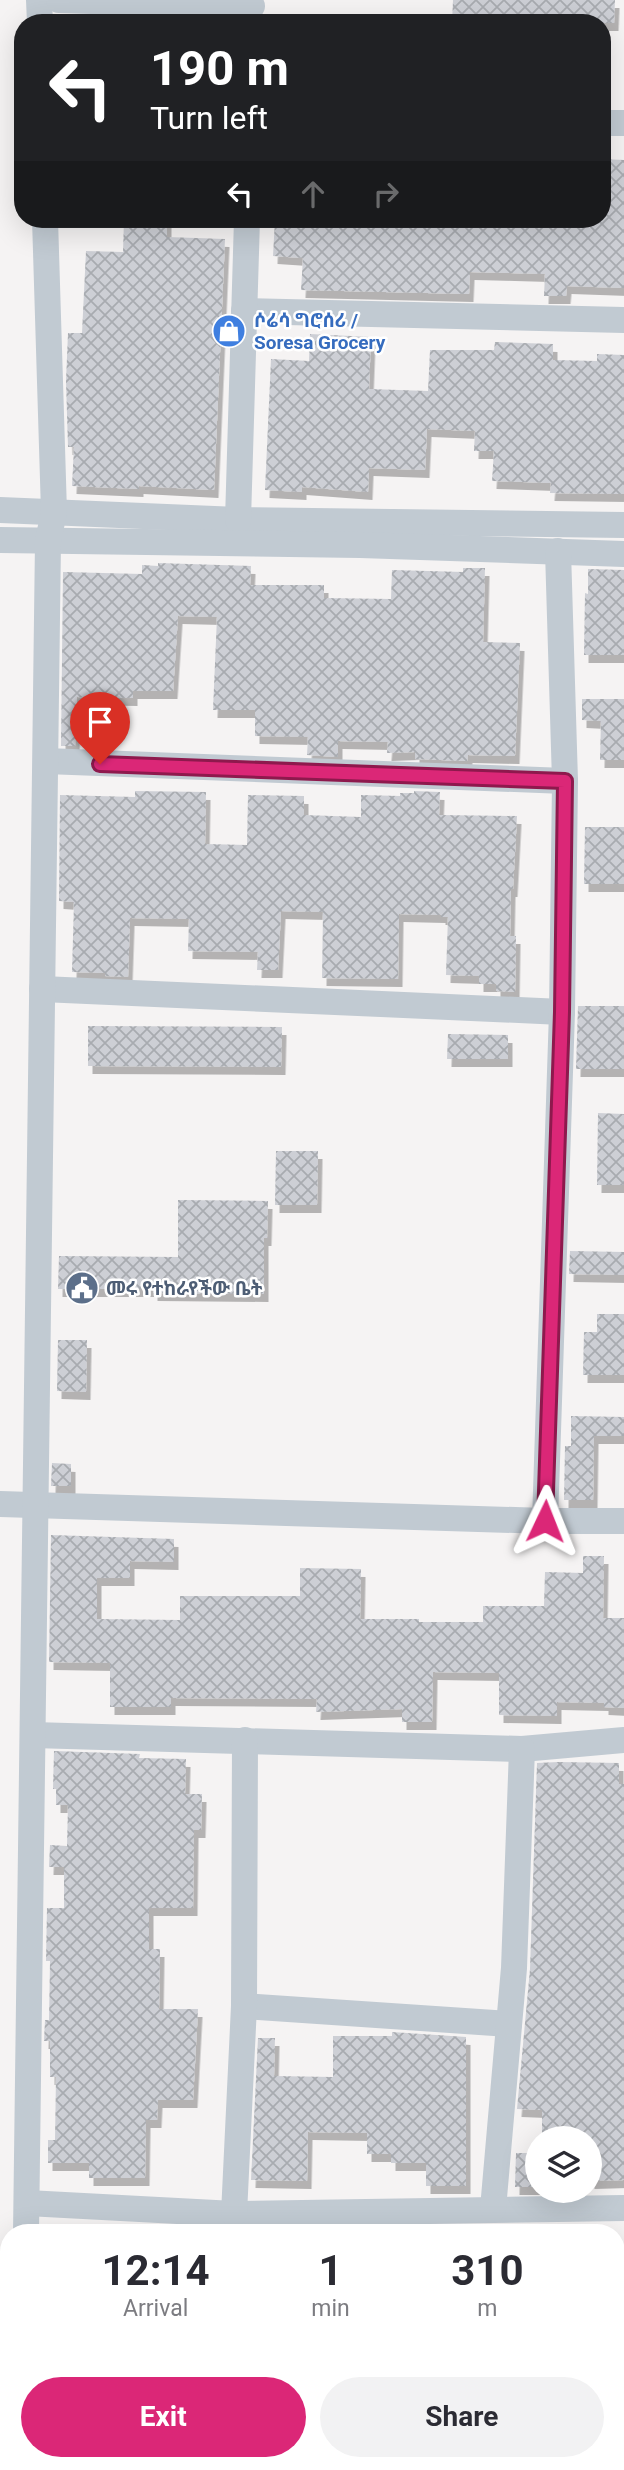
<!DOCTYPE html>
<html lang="en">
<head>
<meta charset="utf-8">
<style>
  body { margin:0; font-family:Roboto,"Noto Sans Ethiopic",sans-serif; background:#f2f2f3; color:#2b2b33; height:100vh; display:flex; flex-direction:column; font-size:26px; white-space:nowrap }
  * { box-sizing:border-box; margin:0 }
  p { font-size:23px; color:#7c7c81 }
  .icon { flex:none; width:38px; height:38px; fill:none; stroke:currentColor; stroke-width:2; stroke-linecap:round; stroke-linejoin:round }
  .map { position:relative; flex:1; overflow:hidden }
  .side { position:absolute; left:0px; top:2224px; width:625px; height:247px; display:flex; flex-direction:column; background:#fff; border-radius:28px 28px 0 0; box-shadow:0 7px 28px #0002 }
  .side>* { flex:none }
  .banner { position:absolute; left:14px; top:14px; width:597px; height:214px; border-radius:28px; box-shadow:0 7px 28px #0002; background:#202124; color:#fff; overflow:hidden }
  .buttons { position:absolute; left:525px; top:2126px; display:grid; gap:14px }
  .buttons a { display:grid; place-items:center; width:77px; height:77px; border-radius:50%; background:#fff; box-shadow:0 7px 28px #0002; font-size:35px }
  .pin { position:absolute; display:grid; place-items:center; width:60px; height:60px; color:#fff; margin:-72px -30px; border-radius:50% 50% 50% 0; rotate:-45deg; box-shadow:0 0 7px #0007 }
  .pin .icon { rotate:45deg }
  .me { position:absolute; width:77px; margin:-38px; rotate:2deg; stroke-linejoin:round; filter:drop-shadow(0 0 5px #0008) }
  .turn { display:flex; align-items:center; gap:24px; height:147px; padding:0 21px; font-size:32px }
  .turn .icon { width:91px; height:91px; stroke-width:2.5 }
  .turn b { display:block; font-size:49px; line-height:60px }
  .lanes { display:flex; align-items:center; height:66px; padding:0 21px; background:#0003; justify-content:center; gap:35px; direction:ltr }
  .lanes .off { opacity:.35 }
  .eta { display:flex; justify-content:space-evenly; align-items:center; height:119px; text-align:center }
  .eta b { font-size:42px; font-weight:700; line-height:49px }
  .cta { display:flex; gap:14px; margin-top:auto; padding:14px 21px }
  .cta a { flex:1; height:80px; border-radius:42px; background:#db2777; color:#fff; font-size:28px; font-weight:700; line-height:80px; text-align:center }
  .cta a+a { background:#f2f2f3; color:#2b2b33 }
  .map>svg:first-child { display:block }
  .building { fill:url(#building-cross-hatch); filter:url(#shadow) }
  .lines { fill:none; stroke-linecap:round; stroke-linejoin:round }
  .minor { stroke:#c1cad2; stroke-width:26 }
  .major { stroke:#b3c2d1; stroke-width:33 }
  .route-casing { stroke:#8e194d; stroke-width:18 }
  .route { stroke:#db2777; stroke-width:12 }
  .labels { text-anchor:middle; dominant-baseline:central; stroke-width:5; stroke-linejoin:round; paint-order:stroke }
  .shop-label { font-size:19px; font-weight:bold; fill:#366cbe; stroke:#fff; text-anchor:start }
  .service-label { font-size:19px; font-weight:bold; fill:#4e5e75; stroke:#fff; text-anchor:start }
</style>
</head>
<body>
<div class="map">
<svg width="624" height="2470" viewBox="0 0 624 2470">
  <defs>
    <pattern id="building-cross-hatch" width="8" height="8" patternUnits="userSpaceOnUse" patternTransform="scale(1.75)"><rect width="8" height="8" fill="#cdcfd5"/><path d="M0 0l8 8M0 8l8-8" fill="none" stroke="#a8abb0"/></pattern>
    <filter id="shadow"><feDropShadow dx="4.5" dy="8" stdDeviation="0" flood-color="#0004"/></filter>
  </defs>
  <rect width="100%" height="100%" fill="#f5f3f3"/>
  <g class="building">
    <path d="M 453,0 L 615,0 L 614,23 L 452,23 Z"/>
    <path d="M 602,159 L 624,160 L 624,288 L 567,286 L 566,296 L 544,296 L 545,274 L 470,272 L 469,294 L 301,290 L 303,258 L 273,256 L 275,219 L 325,221 L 325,219 L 366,219 L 425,222 L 425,220 L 501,223 L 501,219 L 602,219 Z"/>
    <path d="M 124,219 L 167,219 L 167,237 L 225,239 L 214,490 L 139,486 L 139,489 L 72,486 L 74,447 L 68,447 L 66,381 L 68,333 L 82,333 L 86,251 L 123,252 Z"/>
    <path d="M 310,334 L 371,337 L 369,389 L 428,391 L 430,350 L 494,350 L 495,342 L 553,344 L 553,360 L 597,361 L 597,354 L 624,355 L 624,494 L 550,493 L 551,483 L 492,481 L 494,451 L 474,451 L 475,431 L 427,429 L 425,470 L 369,468 L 368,492 L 302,487 L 302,492 L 265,490 L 271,359 L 309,361 Z"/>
    <path d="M 158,563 L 251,566 L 250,585 L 324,585 L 324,598 L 391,599 L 392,570 L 463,572 L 463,568 L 485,568 L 483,642 L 520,643 L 515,756 L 468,755 L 467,761 L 415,759 L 415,752 L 387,753 L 388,742 L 338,741 L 338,757 L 307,755 L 308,737 L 255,736 L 255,710 L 213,710 L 217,617 L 178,616 L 173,691 L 133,691 L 133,698 L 77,697 L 75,746 L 61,746 L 63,572 L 142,574 L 142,565 L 158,566 Z"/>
    <path d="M 588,569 L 624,570 L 624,655 L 584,655 L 585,593 L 588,594 Z"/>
    <path d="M 582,699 L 624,699 L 624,760 L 600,760 L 601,721 L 582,720 Z"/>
    <path d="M 135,791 L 206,792 L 205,844 L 247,845 L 248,795 L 304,796 L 304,815 L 361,817 L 361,795 L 400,796 L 400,793 L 414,793 L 414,791 L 440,792 L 439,815 L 517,816 L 513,889 L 511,889 L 510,936 L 516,936 L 515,992 L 496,991 L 496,984 L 479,984 L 479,976 L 446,975 L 448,917 L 441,917 L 441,915 L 399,914 L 398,979 L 322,978 L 323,912 L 281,911 L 278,970 L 257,970 L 258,952 L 188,951 L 189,919 L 130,918 L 128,977 L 105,976 L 105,973 L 72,972 L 74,902 L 59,901 L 60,795 L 135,797 Z"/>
    <path d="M 585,827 L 624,827 L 624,884 L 584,884 Z"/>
    <path d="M 578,1006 L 624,1006 L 624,1069 L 576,1069 Z"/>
    <path d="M 88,1026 L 282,1027 L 281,1067 L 88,1066 Z"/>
    <path d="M 448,1034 L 508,1035 L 508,1059 L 447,1059 Z"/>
    <path d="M 598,1113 L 624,1114 L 624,1185 L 597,1185 Z"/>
    <path d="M 276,1151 L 318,1151 L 317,1205 L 275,1205 Z"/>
    <path d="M 178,1200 L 268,1201 L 267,1238 L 264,1238 L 264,1294 L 153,1293 L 153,1289 L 58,1289 L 59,1256 L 178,1257 Z"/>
    <path d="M 570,1251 L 624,1252 L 624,1275 L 569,1274 Z"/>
    <path d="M 597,1314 L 624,1314 L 624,1375 L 583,1375 L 584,1332 L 597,1332 Z"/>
    <path d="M 58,1340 L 87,1340 L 86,1392 L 57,1391 Z"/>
    <path d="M 571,1416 L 624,1417 L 624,1436 L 594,1436 L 593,1500 L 564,1500 L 565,1446 L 571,1446 Z"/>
    <path d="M 52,1463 L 71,1464 L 71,1486 L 51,1486 Z"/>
    <path d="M 51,1535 L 174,1539 L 174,1562 L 130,1561 L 130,1578 L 97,1578 L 97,1619 L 180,1620 L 180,1596 L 300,1596 L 300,1568 L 361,1569 L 360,1619 L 419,1619 L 419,1622 L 483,1622 L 483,1606 L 544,1606 L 545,1572 L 583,1573 L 583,1556 L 604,1556 L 603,1618 L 624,1618 L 624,1708 L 604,1707 L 604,1703 L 557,1702 L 557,1716 L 499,1715 L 499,1673 L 433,1672 L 432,1722 L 402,1722 L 402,1709 L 316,1712 L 317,1699 L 171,1698 L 171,1707 L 110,1707 L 110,1663 L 49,1662 Z"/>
    <path d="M 54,1751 L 140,1754 L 139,1758 L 186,1759 L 185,1794 L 202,1794 L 201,1830 L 194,1830 L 193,1908 L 149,1908 L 149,1949 L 160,1949 L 159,2009 L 198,2009 L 193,2100 L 158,2100 L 157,2120 L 146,2120 L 145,2178 L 89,2178 L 89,2163 L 48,2163 L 48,2140 L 55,2140 L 56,2077 L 50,2077 L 50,2041 L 44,2041 L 45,2020 L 49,2020 L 50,1961 L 46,1961 L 47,1908 L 64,1908 L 64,1867 L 49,1867 L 50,1845 L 67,1846 L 68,1805 L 56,1805 L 56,1789 L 53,1789 Z"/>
    <path d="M 558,1762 L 619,1763 L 619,1784 L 624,1784 L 624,2180 L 590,2181 L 590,2138 L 542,2138 L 542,2110 L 517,2109 L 530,1969 L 537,1763 Z"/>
    <path d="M 392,2032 L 466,2037 L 466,2186 L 426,2186 L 426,2163 L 391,2163 L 391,2154 L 367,2154 L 367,2133 L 308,2132 L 307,2181 L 251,2180 L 258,2038 L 275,2038 L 274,2076 L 333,2077 L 333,2036 L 392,2036 Z"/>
    <path d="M 516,2153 L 537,2153 L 537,2187 L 515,2187 Z"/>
  </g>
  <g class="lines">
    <g class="minor">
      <path d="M 39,0 L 40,23"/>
      <path d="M 59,0 L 252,6"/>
      <path d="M 602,123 L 624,123"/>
      <path d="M 244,311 L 624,320"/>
      <path d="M 0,510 L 238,520 L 624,525"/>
      <path d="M 238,520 L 247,219"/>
      <path d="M 0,540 L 360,545 L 624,554"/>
      <path d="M 46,761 L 565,781"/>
      <path d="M 42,989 L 562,1012"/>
      <path d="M 0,1504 L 545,1521 L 624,1521"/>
      <path d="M 545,1521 L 562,1012 L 565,781 L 558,551"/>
      <path d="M 33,1735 L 522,1749 L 624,1740"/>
      <path d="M 244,2006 L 509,2024"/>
      <path d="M 27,2203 L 234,2214 L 624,2208"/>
      <path d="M 493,2209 L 514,1968 L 522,1749"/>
      <path d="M 234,2214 L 244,2006 L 245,1740"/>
      <path d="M 26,2233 L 48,541 L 54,512 L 45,219"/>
    </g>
    <g class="major">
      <path d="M 0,2413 L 9,2414"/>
      <path d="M 616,2431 L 624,2431"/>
      <path d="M 0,2444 L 9,2444"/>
      <path d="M 616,2462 L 624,2462"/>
    </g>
  </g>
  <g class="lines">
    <defs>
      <path id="route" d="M 100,764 L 565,781 L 562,1012 L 545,1521"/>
    </defs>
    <use href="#route" class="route-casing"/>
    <use href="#route" class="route"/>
  </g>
  <defs>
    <symbol id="shop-disc" viewBox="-11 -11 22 22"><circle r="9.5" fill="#3f7fe0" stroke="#fff"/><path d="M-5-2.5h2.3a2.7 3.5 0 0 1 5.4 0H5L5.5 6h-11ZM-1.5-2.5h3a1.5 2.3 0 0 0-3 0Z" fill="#fff"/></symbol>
    <symbol id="civic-disc" viewBox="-11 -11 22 22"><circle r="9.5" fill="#5c6f8a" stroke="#fff"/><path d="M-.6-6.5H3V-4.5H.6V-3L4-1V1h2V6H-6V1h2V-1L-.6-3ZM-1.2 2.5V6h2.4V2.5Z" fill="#fff"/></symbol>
  </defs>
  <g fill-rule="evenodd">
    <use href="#shop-disc" x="210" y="312" width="38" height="38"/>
    <use href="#civic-disc" x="63" y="1269" width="38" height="38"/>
  </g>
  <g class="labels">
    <g class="shop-label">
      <text x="254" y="320">ሶሬሳ ግሮሰሪ /<tspan x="254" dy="22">Soresa Grocery</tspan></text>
    </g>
    <g class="service-label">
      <text x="106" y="1288">መሩ የተከራየችው ቤት</text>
    </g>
  </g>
</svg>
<div class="buttons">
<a><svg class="icon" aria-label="layers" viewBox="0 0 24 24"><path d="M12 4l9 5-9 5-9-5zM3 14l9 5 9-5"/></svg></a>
</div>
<div class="pin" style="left:100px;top:764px;background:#d93025"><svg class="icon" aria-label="arrive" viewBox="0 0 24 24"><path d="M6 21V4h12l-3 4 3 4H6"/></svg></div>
<svg class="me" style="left:545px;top:1521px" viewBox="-20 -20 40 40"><path d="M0-17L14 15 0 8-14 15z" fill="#db2777" stroke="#fff" stroke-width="4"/></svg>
<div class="banner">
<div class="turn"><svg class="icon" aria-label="left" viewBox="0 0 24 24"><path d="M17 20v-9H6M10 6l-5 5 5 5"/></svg><div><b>190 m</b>Turn left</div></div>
<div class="lanes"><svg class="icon" aria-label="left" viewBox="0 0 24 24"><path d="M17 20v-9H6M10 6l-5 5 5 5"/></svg><svg class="icon off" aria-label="ahead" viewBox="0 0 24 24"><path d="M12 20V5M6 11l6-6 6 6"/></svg><svg class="icon off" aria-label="right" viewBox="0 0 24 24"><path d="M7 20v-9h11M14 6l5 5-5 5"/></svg></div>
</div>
<section class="side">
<div class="eta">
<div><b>12:14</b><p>Arrival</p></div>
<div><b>1</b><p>min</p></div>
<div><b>310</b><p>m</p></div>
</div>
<div class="cta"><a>Exit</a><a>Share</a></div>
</section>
</div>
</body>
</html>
